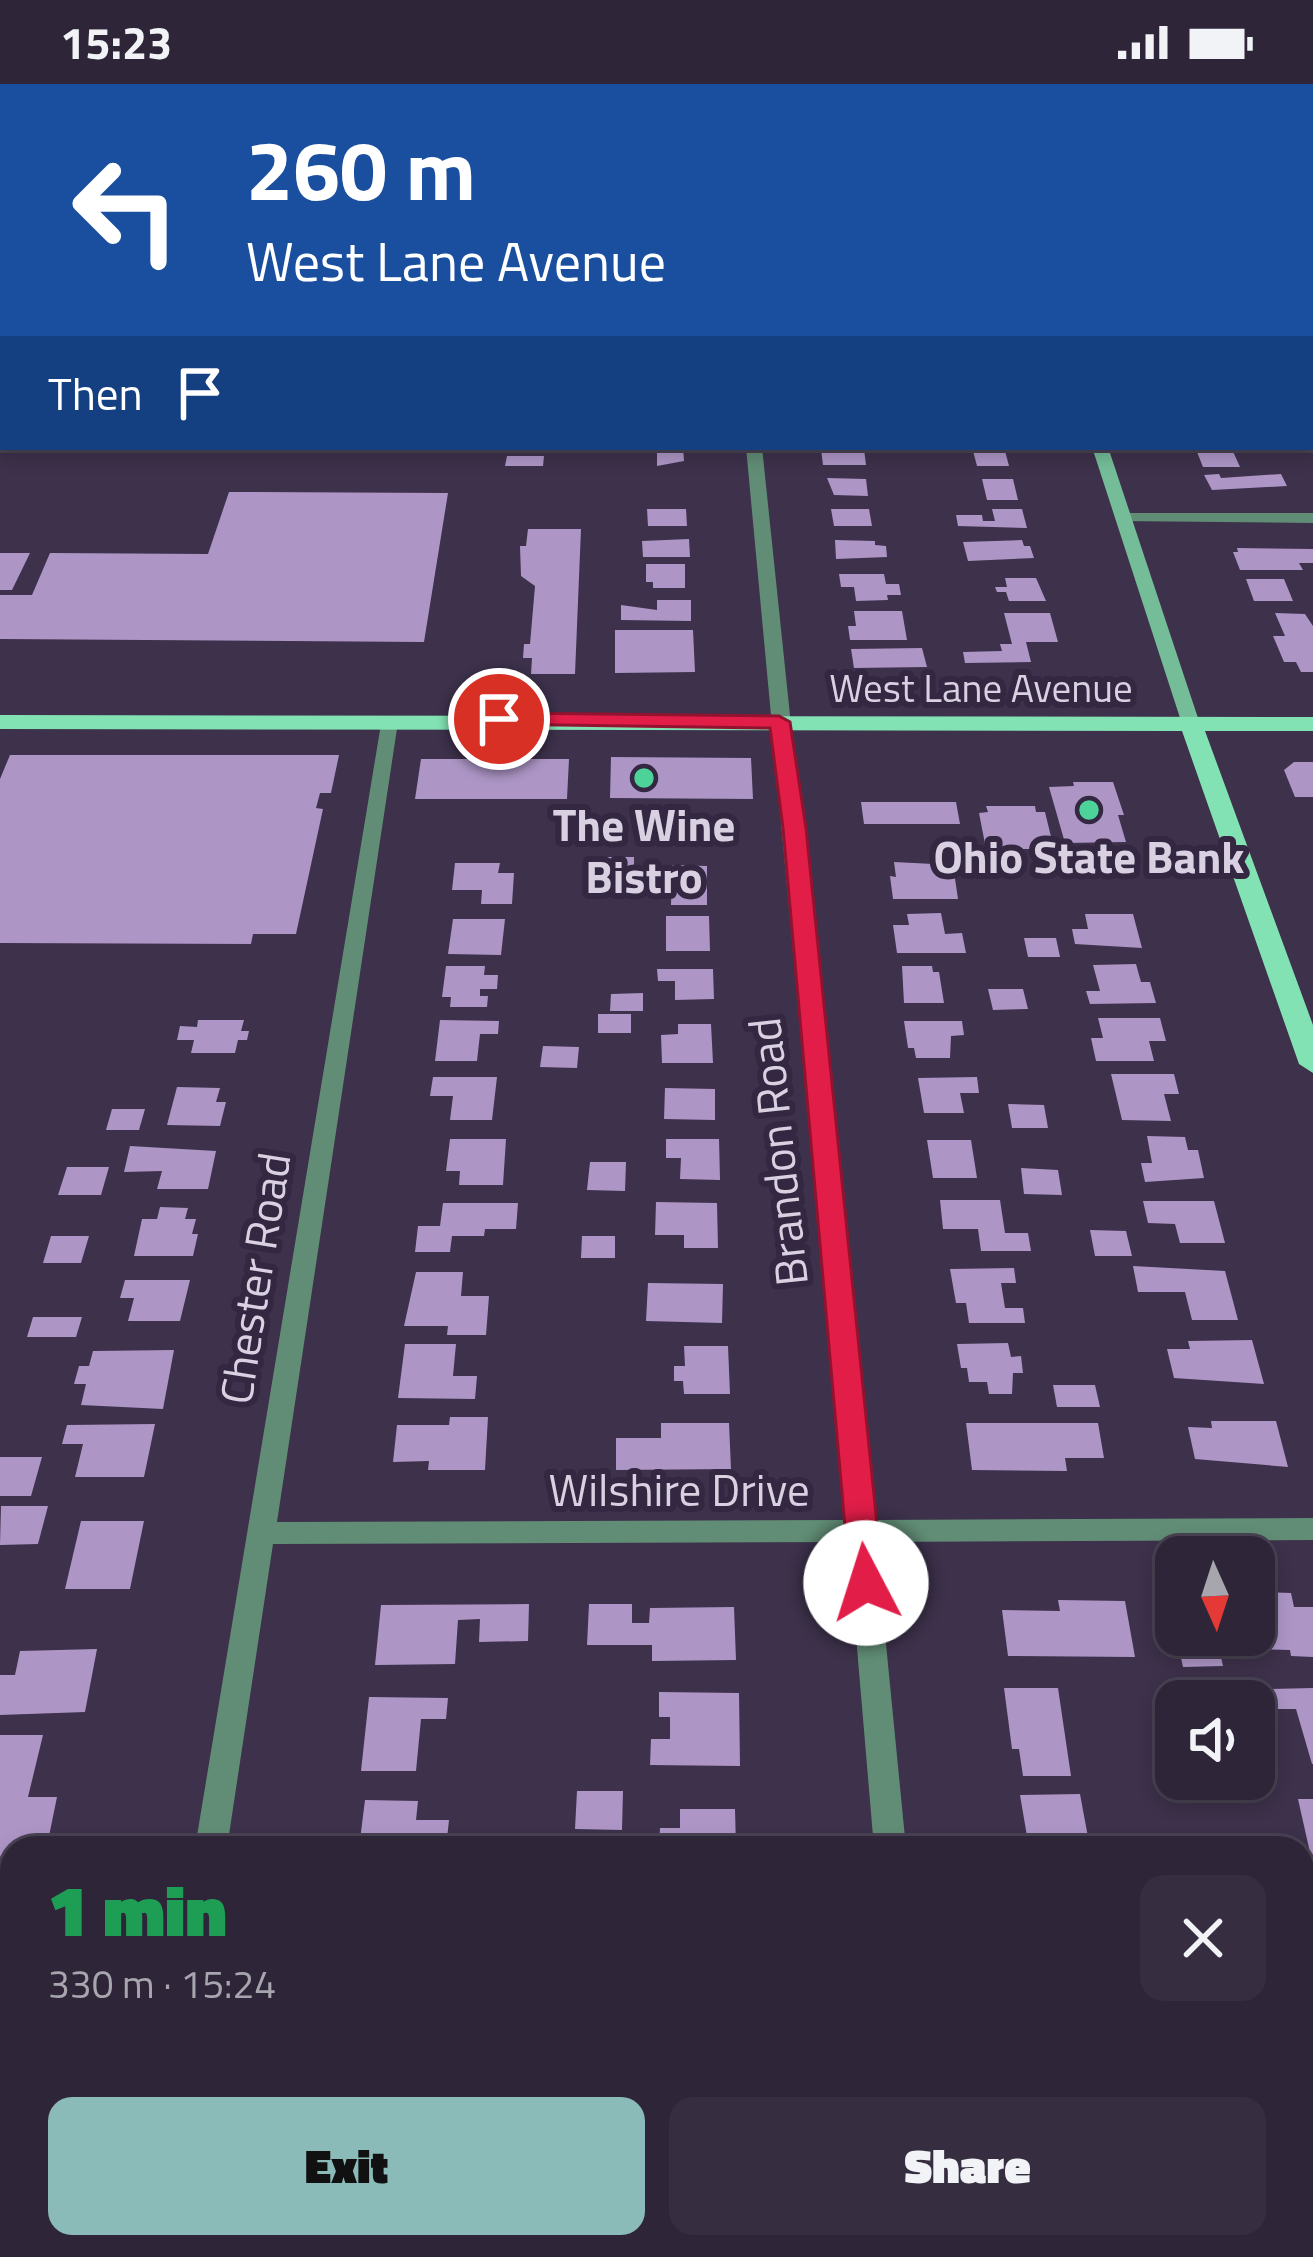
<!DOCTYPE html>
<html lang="en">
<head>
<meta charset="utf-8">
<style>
  body { margin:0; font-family:"Titillium Web",sans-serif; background:#362d40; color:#f1f3f6; height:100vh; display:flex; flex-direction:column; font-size:45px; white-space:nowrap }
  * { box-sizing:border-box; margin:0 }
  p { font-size:39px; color:#a7a5ae }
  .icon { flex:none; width:66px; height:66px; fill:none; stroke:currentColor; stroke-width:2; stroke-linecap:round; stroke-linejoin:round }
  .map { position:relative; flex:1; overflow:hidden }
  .sheet { position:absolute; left:0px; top:1752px; width:1314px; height:423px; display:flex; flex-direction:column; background:#2e2538; border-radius:36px 36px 0 0; box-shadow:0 6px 18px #0003,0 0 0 3px #494253 }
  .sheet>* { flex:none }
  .hud { position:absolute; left:0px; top:0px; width:1314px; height:366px; box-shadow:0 6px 18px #0003,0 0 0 3px #494253; background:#1a4fa0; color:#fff; overflow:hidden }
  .needle { width:78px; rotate:177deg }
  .controls { position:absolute; left:1155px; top:1452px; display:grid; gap:24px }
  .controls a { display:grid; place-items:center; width:120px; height:120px; border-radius:24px; background:#2e2538; box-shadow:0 6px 18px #0003,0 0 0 3px #494253; font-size:60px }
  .pin { position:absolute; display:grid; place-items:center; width:102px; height:102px; color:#fff; margin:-51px; border:6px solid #fff; border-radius:50%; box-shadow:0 3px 12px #0007 }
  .me { position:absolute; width:132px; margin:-66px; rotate:355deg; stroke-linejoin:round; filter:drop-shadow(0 0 9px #0008) }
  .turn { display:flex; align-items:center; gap:42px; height:252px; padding:0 48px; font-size:54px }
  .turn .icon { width:156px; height:156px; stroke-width:2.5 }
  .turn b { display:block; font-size:84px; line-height:102px }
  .then { display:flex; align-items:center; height:114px; padding:0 48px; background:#0003; gap:24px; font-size:45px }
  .round { display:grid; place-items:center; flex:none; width:126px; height:126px; border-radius:24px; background:#362d40 }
  .overview { display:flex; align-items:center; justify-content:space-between; height:204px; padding:0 48px }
  h1 { font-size:72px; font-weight:800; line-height:90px; color:#1e9e55 }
  .cta { display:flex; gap:24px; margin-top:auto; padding:24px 48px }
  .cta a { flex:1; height:138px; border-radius:24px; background:#8bbbb9; color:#111; font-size:48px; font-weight:800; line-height:138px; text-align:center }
  .cta a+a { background:#362d40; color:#f1f3f6 }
  .status { display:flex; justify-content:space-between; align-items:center; height:84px; padding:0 60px; background:#2e2538; direction:ltr }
  .status svg { height:33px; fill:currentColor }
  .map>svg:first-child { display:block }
  .building { fill:#ad96c6 }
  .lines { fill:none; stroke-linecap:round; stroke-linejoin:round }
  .street { fill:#618d76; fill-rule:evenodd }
  .secondary { fill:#75bd99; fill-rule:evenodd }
  .primary { fill:#83e2b4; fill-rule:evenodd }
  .route { fill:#e11d48; stroke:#92132f; stroke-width:3 }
  .poi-dot { fill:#4dd39a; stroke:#332741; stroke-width:4.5 }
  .labels { text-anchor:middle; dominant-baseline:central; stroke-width:12; stroke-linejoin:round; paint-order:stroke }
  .far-street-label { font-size:39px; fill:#d9d1e2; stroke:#332741 }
  .poi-label { font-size:45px; font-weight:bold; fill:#d9d1e2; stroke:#332741 }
  .street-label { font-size:45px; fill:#d9d1e2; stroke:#332741 }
</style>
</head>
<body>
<div class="status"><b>15:23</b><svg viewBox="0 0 49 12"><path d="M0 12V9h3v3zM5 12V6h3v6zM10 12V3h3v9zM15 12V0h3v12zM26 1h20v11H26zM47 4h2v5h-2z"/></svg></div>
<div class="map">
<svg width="1313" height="2173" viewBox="0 0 1313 2173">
  <rect width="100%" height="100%" fill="#3d314b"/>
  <g class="building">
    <path d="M 646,363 L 683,363 L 684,377 L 657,382 L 657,368 L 647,369 Z"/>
    <path d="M 972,363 L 1004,363 L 1009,382 L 977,382 Z"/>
    <path d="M 1195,363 L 1231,363 L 1240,383 L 1203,383 Z"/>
    <path d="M 821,365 L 864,365 L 866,381 L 823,381 Z"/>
    <path d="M 507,372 L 544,372 L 543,382 L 505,382 Z"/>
    <path d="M 1219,390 L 1221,394 L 1281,390 L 1287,402 L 1212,406 L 1204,391 Z"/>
    <path d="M 827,394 L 866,395 L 868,412 L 834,411 Z"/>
    <path d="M 982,395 L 1013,395 L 1018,416 L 987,416 Z"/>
    <path d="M 229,408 L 448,409 L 424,558 L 0,555 L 0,511 L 32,511 L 50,469 L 208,470 Z"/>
    <path d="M 647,425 L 686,425 L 687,442 L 648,442 Z"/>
    <path d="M 831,425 L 869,425 L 872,442 L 834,442 Z"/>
    <path d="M 992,425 L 1022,425 L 1027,444 L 958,442 L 956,431 L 982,431 L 983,437 L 995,437 Z"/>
    <path d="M 528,445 L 581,445 L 575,590 L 531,590 L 532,574 L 523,574 L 524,560 L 530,560 L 535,502 L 521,492 L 520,462 L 526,462 Z"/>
    <path d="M 689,455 L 690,473 L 643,473 L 642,457 Z"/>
    <path d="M 835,456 L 875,457 L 875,461 L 886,462 L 887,473 L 836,475 Z"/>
    <path d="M 1022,456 L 1024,462 L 1030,462 L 1034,474 L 968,477 L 963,458 Z"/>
    <path d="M 1237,464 L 1313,465 L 1313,479 L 1299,479 L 1303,486 L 1240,486 L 1233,468 L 1238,468 Z"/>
    <path d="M 0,469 L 30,469 L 12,506 L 0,506 Z"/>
    <path d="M 646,480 L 685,480 L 685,504 L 653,504 L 653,498 L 646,498 Z"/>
    <path d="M 839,490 L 884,490 L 886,500 L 899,500 L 901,511 L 887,511 L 888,516 L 856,517 L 854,503 L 841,503 Z"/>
    <path d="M 1005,494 L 1036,494 L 1046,517 L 1009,517 L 1006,508 L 997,508 L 995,503 L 1007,503 Z"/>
    <path d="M 1246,495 L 1284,495 L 1293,517 L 1254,517 Z"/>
    <path d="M 657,516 L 691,516 L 691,537 L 621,536 L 621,521 L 657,526 Z"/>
    <path d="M 854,527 L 902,527 L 907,556 L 850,556 L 848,542 L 856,542 Z"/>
    <path d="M 1004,529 L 1050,529 L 1058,558 L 1026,558 L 1031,578 L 965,579 L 963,568 L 1002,567 L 1000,560 L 1012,560 Z"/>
    <path d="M 1275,529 L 1305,530 L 1313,542 L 1313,588 L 1301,588 L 1296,578 L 1284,578 L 1273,552 L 1285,552 Z"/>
    <path d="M 615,546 L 693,546 L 695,588 L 615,589 Z"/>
    <path d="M 922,564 L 927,583 L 854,584 L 851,565 Z"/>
    <path d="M 10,671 L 339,671 L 331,709 L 320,709 L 316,724 L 323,725 L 296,850 L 253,850 L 251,860 L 0,859 L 0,695 Z"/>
    <path d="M 611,673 L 751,674 L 753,715 L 610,714 Z"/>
    <path d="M 421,675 L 569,675 L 567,715 L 415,715 Z"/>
    <path d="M 1294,678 L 1313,678 L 1313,713 L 1295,713 L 1284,686 Z"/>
    <path d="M 1073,698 L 1113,698 L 1124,731 L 1118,731 L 1126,758 L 1065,759 L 1049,703 L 1074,702 Z"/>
    <path d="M 861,718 L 956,718 L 960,740 L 864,740 Z"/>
    <path d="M 986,722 L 1035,722 L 1036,728 L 1045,728 L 1054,765 L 986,765 L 979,729 L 988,728 Z"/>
    <rect x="599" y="773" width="35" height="25"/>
    <path d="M 894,778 L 953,781 L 958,815 L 893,815 L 890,792 L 896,793 Z"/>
    <path d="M 455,779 L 500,779 L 498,789 L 514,789 L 512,820 L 481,820 L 482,806 L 452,806 Z"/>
    <path d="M 672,781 L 707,782 L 707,821 L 671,821 Z"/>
    <path d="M 941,829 L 945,850 L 962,849 L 966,869 L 897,869 L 893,841 L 909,841 L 907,830 Z"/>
    <path d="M 1085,830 L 1133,830 L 1142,864 L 1075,860 L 1072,845 L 1088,845 Z"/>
    <path d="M 666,832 L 709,832 L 710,867 L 666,867 Z"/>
    <path d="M 453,835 L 505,835 L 501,871 L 448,870 Z"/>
    <path d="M 1024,854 L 1056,854 L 1060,873 L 1028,873 Z"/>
    <path d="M 1136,880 L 1141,898 L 1150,898 L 1156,919 L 1090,920 L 1086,907 L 1100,907 L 1093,881 Z"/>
    <path d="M 446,882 L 485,882 L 484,891 L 498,891 L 497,905 L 480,905 L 480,912 L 488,912 L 487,923 L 450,923 L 451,913 L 442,913 Z"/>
    <path d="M 902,882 L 932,882 L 933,888 L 939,888 L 944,919 L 904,919 Z"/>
    <path d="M 657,885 L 713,885 L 714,915 L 675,916 L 675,897 L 658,897 Z"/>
    <path d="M 988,905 L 1023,905 L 1028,925 L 993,926 Z"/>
    <path d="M 643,909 L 643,927 L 610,927 L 611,910 Z"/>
    <rect x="598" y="930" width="33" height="19"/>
    <path d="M 1098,934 L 1160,934 L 1166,957 L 1149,957 L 1154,977 L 1096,977 L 1091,954 L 1103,954 Z"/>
    <path d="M 198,936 L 244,936 L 241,947 L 249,947 L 247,956 L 238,956 L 235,969 L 191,969 L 194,956 L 177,956 L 180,942 L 197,943 Z"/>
    <path d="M 440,936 L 499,937 L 498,950 L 480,950 L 477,977 L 435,977 Z"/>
    <path d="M 904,937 L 962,937 L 964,951 L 951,952 L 950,974 L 916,974 L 914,964 L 908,964 Z"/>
    <path d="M 678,940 L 711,940 L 713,979 L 662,979 L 661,951 L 678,950 Z"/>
    <path d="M 543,962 L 579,963 L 577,984 L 540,983 Z"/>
    <path d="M 1111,990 L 1174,990 L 1179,1010 L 1164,1010 L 1171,1037 L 1122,1036 Z"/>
    <path d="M 433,993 L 497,993 L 492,1036 L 450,1036 L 453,1012 L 430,1012 Z"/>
    <path d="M 977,993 L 979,1009 L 960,1009 L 964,1029 L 924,1029 L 918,994 Z"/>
    <path d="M 177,1003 L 220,1004 L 216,1018 L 226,1018 L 220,1042 L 167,1041 Z"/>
    <path d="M 665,1004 L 715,1005 L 715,1036 L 664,1035 Z"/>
    <path d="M 1008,1020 L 1044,1021 L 1048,1044 L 1012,1044 Z"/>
    <path d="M 112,1025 L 145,1025 L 139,1046 L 106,1046 Z"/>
    <path d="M 1147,1052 L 1185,1053 L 1188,1066 L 1198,1066 L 1204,1094 L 1145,1098 L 1141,1079 L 1152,1079 Z"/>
    <path d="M 450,1055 L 506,1055 L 503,1101 L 459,1101 L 460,1087 L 446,1087 Z"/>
    <path d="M 666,1055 L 719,1055 L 720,1096 L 680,1095 L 681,1074 L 666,1074 Z"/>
    <path d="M 927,1056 L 971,1056 L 977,1094 L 933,1094 Z"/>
    <path d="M 130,1062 L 216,1067 L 208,1105 L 157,1105 L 162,1087 L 124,1088 Z"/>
    <path d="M 590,1078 L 626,1078 L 625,1107 L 587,1106 Z"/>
    <path d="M 67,1083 L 109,1083 L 101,1111 L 58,1111 Z"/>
    <path d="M 1021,1084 L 1058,1086 L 1062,1111 L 1024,1110 Z"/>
    <path d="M 940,1116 L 1000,1116 L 1005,1149 L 1028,1149 L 1031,1167 L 981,1167 L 978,1145 L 943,1145 Z"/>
    <path d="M 1143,1117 L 1214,1117 L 1225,1159 L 1180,1159 L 1175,1140 L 1148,1139 Z"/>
    <path d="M 656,1118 L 717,1119 L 718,1164 L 684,1164 L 684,1151 L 655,1151 Z"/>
    <path d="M 443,1119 L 518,1119 L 516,1145 L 485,1145 L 484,1152 L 452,1152 L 450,1168 L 415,1168 L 418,1142 L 440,1142 Z"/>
    <path d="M 160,1123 L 188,1124 L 185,1135 L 196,1135 L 192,1150 L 198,1150 L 193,1172 L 134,1172 L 142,1135 L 157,1135 Z"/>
    <path d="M 1090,1146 L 1126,1147 L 1132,1172 L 1095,1172 Z"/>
    <path d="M 51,1152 L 89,1152 L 81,1179 L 43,1179 Z"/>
    <path d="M 582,1152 L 615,1152 L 615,1174 L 581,1174 Z"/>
    <path d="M 1133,1182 L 1225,1187 L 1238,1236 L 1192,1236 L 1185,1208 L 1138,1208 Z"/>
    <path d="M 1014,1184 L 1016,1199 L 1001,1199 L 1005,1224 L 1023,1224 L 1025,1239 L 969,1239 L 966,1219 L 956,1219 L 950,1185 Z"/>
    <path d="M 416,1188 L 463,1188 L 461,1212 L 489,1212 L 486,1251 L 447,1251 L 448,1242 L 404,1242 Z"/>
    <path d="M 125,1196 L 190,1196 L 180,1237 L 128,1237 L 134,1214 L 120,1214 Z"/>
    <path d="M 648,1199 L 723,1200 L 722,1239 L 646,1237 Z"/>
    <path d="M 33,1233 L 82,1233 L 76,1253 L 27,1253 Z"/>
    <path d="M 1252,1256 L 1264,1300 L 1174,1294 L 1167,1265 L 1190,1265 L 1188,1257 Z"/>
    <path d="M 1008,1259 L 1011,1273 L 1021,1272 L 1023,1289 L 1013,1289 L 1012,1310 L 989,1310 L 987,1298 L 969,1298 L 967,1284 L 961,1284 L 957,1260 Z"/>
    <path d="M 405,1260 L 456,1260 L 453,1292 L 477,1292 L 475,1315 L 398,1314 Z"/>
    <path d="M 684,1262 L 728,1262 L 730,1310 L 684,1310 L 683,1297 L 674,1297 L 674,1282 L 685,1282 Z"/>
    <path d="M 174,1266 L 163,1325 L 81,1321 L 86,1300 L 74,1300 L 79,1282 L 89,1282 L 93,1267 Z"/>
    <path d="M 1053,1301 L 1095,1301 L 1100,1323 L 1057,1323 Z"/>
    <path d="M 450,1333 L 488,1333 L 485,1386 L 428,1386 L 429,1377 L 393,1378 L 397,1341 L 449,1341 Z"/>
    <path d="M 1211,1337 L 1276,1337 L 1288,1383 L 1195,1375 L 1188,1343 L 1212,1344 Z"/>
    <path d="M 661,1339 L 729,1339 L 731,1385 L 616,1386 L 616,1354 L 661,1354 Z"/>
    <path d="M 966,1339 L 1098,1339 L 1104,1374 L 1065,1374 L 1067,1387 L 972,1386 Z"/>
    <path d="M 155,1340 L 144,1393 L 75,1393 L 83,1360 L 62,1360 L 67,1341 Z"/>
    <path d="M 0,1373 L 42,1373 L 31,1412 L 0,1412 Z"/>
    <path d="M 1,1422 L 48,1422 L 38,1460 L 0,1461 Z"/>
    <path d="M 81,1437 L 144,1437 L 130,1505 L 65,1505 Z"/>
    <path d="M 1262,1508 L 1291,1509 L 1294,1523 L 1313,1523 L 1313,1573 L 1291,1572 L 1290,1566 L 1246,1565 L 1242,1551 L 1254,1551 L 1254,1524 L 1266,1524 Z"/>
    <path d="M 1058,1516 L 1125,1517 L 1135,1573 L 1008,1572 L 1002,1526 L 1060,1527 Z"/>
    <path d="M 529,1520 L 528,1557 L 479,1558 L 480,1535 L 458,1536 L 455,1580 L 375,1581 L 381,1521 Z"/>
    <path d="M 589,1520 L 632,1520 L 632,1539 L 649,1539 L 650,1524 L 734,1523 L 736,1576 L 652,1577 L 652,1561 L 587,1561 Z"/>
    <path d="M 1176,1551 L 1216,1551 L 1223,1582 L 1183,1583 Z"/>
    <path d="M 97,1565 L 85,1628 L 0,1631 L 0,1591 L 15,1591 L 20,1567 Z"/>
    <path d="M 1195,1594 L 1250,1595 L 1255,1617 L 1200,1617 Z"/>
    <path d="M 1004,1604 L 1058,1604 L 1071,1692 L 1023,1692 L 1019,1665 L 1012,1665 Z"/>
    <path d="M 1313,1604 L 1313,1680 L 1312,1680 L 1296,1625 L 1275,1625 L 1269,1605 Z"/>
    <path d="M 659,1608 L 739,1609 L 740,1682 L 650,1681 L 651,1655 L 670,1655 L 670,1633 L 659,1633 Z"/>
    <path d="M 369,1613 L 448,1614 L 446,1635 L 421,1635 L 416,1687 L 361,1687 Z"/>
    <path d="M 0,1651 L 43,1651 L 28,1713 L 57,1713 L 48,1757 L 68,1757 L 67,1764 L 12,1764 L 12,1788 L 0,1788 Z"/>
    <path d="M 577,1707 L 623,1707 L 622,1746 L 575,1745 Z"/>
    <path d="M 1080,1710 L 1090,1764 L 1029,1764 L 1020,1711 Z"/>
    <path d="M 1298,1715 L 1313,1715 L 1313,1773 L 1311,1773 Z"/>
    <path d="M 365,1716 L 418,1717 L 416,1736 L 449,1736 L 446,1764 L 359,1764 Z"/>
    <path d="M 680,1725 L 735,1725 L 736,1764 L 659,1764 L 660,1744 L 680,1744 Z"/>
    <path d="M 1140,1751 L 1196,1751 L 1199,1764 L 1142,1764 Z"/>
    <path d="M 0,1845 L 12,1845 L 12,1908 L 2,1952 Z"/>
    <path d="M 0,2017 L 12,2017 L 2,2090 L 0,2090 Z"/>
    <path d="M 308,2163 L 394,2163 L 393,2173 L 307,2173 Z"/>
    <path d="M 415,2163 L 467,2163 L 466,2172 L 414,2172 Z"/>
    <path d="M 662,2163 L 760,2163 L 761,2173 L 662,2173 Z"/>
    <path d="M 1090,2163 L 1151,2163 L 1153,2173 L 1091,2173 Z"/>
  </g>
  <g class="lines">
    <g class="street">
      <path d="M 1313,71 L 1313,79 L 1311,80 L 1311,72 Z"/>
      <rect x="0" y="75" width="3" height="8"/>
      <rect x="0" y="170" width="3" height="8"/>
      <rect x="1311" y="172" width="2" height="8"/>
      <path d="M 3,202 L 3,214 L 0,215 L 0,203 Z"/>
      <rect x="0" y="286" width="3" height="8"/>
      <rect x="1311" y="287" width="2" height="8"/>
      <path d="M 746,363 L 762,363 L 874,1436 L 1313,1434 L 1313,1456 L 876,1458 L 906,1764 L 874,1764 L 848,1458 L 273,1460 L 227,1764 L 195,1764 L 382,634 L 389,632 L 398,638 L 277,1438 L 846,1436 Z"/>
      <path d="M 1124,429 L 1313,429 L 1313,439 L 1118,437 L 1118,431 Z"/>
      <path d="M 130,2163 L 166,2163 L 166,2173 L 128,2173 Z"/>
      <path d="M 909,2163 L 945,2163 L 947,2173 L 909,2173 Z"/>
    </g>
    <g class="secondary">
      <rect x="1311" y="12" width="2" height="6"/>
      <path d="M 1092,363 L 1108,363 L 1200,640 L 1198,644 L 1191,646 L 1182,640 Z"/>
    </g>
    <path class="primary" d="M 0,631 L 1313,633 L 1313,647 L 1205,647 L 1313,941 L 1313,989 L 1299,980 L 1182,647 L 0,645 Z"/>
  </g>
  <path class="route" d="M 499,629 L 779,632 L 790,638 L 806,744 L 883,1499 L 878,1508 L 866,1512 L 855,1508 L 850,1499 L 783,744 L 770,644 L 491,640 L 491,631 Z"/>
  <g class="poi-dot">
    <circle cx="644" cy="694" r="12"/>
    <circle cx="1089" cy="726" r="12"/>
  </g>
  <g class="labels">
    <g class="far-street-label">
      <text x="981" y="603">West Lane Avenue</text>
    </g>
    <g class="poi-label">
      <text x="644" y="740">The Wine<tspan x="644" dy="52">Bistro</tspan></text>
      <text x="1089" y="772">Ohio State Bank</text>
    </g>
    <g class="street-label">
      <text transform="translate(777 1068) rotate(-96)">Brandon Road</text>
      <text transform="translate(254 1194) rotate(-81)">Chester Road</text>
      <text x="679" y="1405">Wilshire Drive</text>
    </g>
  </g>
</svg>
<div class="controls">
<a><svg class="needle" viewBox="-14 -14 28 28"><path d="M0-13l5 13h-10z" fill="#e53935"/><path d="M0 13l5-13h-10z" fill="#a7a5ae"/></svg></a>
<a><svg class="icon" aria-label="sound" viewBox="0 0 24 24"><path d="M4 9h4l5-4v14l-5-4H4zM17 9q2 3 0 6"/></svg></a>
</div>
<div class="pin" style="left:499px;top:635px;background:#d93025"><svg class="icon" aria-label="arrive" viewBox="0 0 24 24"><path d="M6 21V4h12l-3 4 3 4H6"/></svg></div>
<svg class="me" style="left:866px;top:1499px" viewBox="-20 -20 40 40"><circle r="19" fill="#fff"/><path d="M0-13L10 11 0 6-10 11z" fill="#e11d48"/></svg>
<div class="hud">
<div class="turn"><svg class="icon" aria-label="left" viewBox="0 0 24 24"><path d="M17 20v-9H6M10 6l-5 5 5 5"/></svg><div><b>260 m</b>West Lane Avenue</div></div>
<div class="then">Then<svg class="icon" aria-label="arrive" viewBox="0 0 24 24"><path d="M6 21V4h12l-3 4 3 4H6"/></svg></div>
</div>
<section class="sheet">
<div class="overview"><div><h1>1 min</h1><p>330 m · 15:24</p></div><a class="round"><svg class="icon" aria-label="close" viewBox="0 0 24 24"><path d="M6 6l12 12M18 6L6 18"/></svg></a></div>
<div class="cta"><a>Exit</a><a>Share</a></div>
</section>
</div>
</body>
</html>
